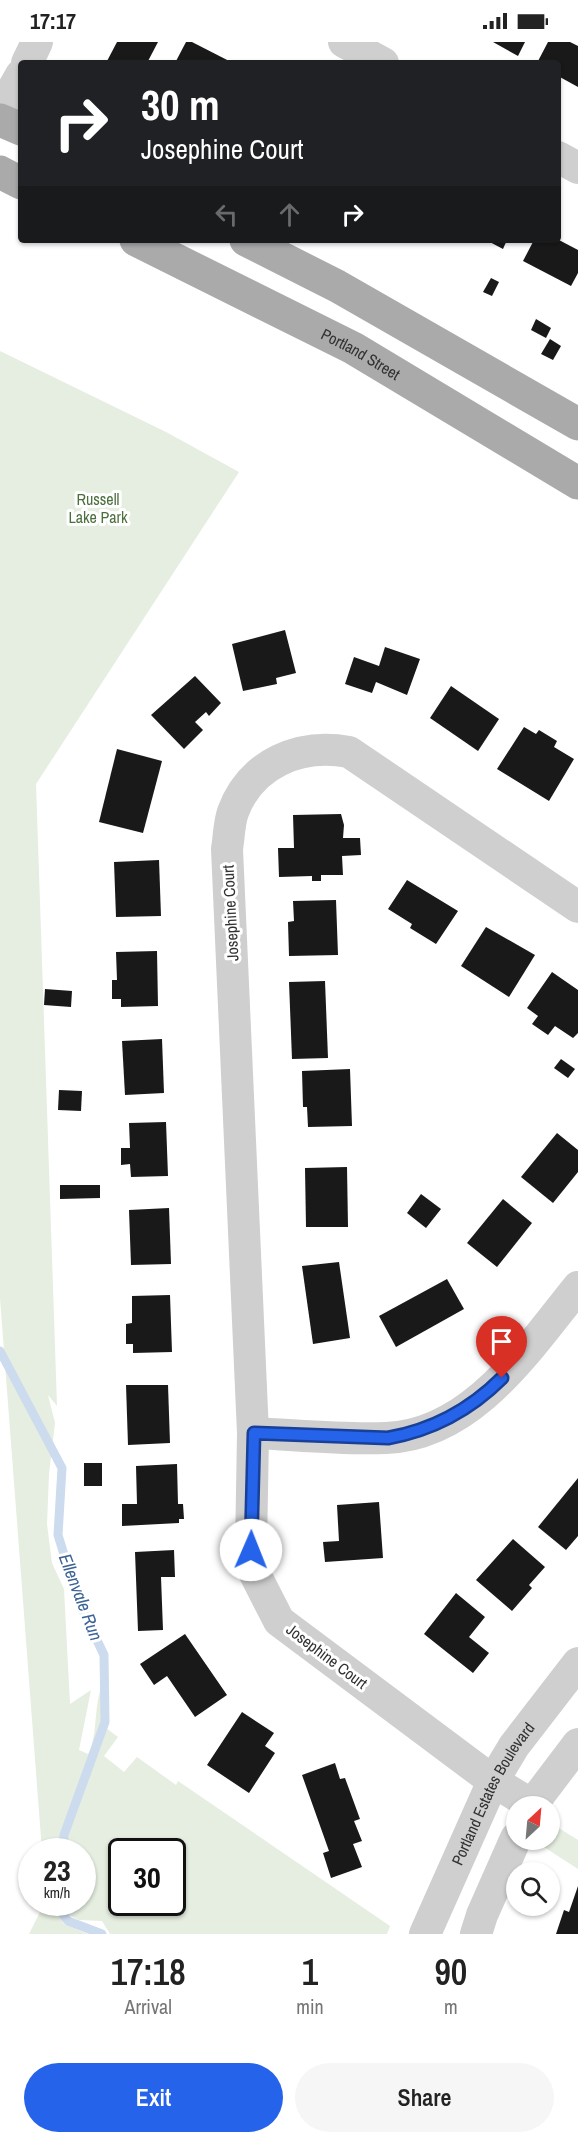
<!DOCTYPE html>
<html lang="en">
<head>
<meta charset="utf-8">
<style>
  body { margin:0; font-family:"Archivo Narrow",sans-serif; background:#f6f6f6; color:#222; height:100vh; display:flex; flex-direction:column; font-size:22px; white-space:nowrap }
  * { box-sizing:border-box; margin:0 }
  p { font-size:20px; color:#767676 }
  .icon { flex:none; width:33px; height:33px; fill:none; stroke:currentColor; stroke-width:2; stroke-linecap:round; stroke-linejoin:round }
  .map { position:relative; height:1892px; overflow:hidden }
  .sheet { display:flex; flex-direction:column; background:#fff; flex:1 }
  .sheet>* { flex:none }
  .top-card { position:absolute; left:18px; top:18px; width:543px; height:183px; border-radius:6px; box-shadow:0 2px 4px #0004; background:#202124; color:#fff; overflow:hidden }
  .needle { width:39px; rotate:26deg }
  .controls { position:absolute; left:506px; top:1754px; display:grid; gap:12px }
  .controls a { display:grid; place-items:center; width:54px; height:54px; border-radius:50%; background:#fff; box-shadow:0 2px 4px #0004; font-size:30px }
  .speed { position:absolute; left:18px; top:1796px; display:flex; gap:12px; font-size:30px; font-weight:700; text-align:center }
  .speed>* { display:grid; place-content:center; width:78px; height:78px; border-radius:50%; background:#fff; box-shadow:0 2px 4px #0004; line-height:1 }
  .speed small { font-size:15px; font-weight:400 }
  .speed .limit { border:3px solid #111; border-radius:9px; background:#fff; color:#111 }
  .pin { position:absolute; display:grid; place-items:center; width:51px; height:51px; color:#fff; margin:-62px -26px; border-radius:50% 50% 50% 0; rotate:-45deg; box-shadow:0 0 6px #0007 }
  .pin .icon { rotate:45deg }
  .me { position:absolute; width:66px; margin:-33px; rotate:1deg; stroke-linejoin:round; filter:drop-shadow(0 0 4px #0008) }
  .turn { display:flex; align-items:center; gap:21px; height:126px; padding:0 24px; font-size:27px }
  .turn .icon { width:78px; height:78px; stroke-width:2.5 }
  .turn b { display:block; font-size:42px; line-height:51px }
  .lanes { display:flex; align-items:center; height:57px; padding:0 24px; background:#0003; justify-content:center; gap:30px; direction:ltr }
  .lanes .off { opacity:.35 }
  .eta { display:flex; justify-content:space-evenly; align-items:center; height:102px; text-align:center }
  .eta b { font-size:36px; font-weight:600; line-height:42px }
  .cta { display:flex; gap:12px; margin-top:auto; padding:12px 24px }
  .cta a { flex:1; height:69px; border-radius:36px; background:#2563eb; color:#fff; font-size:24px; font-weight:600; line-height:69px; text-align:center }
  .cta a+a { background:#f6f6f6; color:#222 }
  .status { display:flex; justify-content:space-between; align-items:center; height:42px; padding:0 30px; background:#fff; direction:ltr }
  .status svg { height:16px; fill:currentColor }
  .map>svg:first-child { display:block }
  .green { fill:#e5eee0; fill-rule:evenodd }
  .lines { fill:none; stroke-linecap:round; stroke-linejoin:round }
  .stream { stroke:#cddbee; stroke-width:9 }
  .building { fill:#191919 }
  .minor { stroke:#cfcfcf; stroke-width:32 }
  .major { stroke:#aaa; stroke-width:33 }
  .route-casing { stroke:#184099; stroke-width:15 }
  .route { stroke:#2563eb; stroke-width:10 }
  .labels { text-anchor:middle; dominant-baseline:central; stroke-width:6; stroke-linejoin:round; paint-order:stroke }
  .street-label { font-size:16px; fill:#323232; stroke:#fff }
  .park-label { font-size:16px; fill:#4b6f3d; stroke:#fff }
  .water-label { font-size:18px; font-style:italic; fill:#3d6396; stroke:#fff }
</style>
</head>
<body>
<div class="status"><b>17:17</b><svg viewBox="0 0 49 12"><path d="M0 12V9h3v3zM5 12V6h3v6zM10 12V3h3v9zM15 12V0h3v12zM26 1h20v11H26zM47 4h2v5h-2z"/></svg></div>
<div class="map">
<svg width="578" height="1892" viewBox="0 0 578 1892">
  <rect width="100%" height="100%" fill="#fff"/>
  <g class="green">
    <path d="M 0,309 L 166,390 L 239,430 L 36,742 L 57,1364 L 48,1353 L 55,1381 L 49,1432 L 47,1482 L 52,1521 L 64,1547 L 70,1662 L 91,1648 L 79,1708 L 88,1712 C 100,1692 91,1649 109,1636 L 106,1686 L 118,1695 L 104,1714 L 124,1730 L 137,1715 L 176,1743 L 178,1739 L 390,1884 L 387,1892 L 110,1892 L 102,1879 L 79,1878 L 61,1869 L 59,1874 L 64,1882 L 88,1892 L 29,1892 L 45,1860 L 82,1860 L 82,1809 L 42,1809 L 0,1256 ZM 122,1809 L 172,1809 L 172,1860 L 122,1860 Z"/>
    <path d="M 557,1785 L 578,1798 L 578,1827 L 544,1805 Z"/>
  </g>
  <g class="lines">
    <g class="stream">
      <path d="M 0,1309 L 62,1426 L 58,1493 L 78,1558 L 104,1613 L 105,1680 L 64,1793 L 63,1809"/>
      <path d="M 59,1860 L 58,1866 L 68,1879 L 102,1892"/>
    </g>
  </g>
  <g class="building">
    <path d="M 117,0 L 158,0 L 147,21 L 106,21 Z"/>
    <path d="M 186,0 L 192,0 L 233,21 L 175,21 Z"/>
    <path d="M 493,0 L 525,0 L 518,14 Z"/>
    <path d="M 548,0 L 570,0 L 578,4 L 578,45 L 558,34 L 558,21 L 537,21 Z"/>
    <path d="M 486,198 L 507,198 L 503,207 Z"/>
    <path d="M 534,198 L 559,198 L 578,208 L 578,231 L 571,244 L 523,219 Z"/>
    <path d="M 491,236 L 499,240 L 492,254 L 483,250 Z"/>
    <path d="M 536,277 L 551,286 L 546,296 L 531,288 Z"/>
    <path d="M 550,297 L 561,304 L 553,318 L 541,312 Z"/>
    <path d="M 285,588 L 296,631 L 276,636 L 277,642 L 243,649 L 232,602 Z"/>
    <path d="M 385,605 L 420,617 L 407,653 L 376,640 L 372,651 L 345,642 L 354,615 L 379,624 Z"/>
    <path d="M 195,634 L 221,661 L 209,674 L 206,670 L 195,680 L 203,688 L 184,707 L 151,673 Z"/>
    <path d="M 451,644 L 499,677 L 478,709 L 430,676 Z"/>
    <path d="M 524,685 L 536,692 L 539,688 L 557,699 L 554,705 L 574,717 L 549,759 L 497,727 Z"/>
    <path d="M 117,707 L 162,719 L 143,791 L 99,780 Z"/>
    <path d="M 341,772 L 344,783 L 343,796 L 360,796 L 361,813 L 342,814 L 343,833 L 321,833 L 321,839 L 312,839 L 312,834 L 279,835 L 278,806 L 294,806 L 293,773 Z"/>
    <path d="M 159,818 L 161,874 L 116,875 L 114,820 Z"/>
    <path d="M 407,838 L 458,869 L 436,902 L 410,886 L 412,882 L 388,867 Z"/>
    <path d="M 336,858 L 338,913 L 289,914 L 288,880 L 294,879 L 293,859 Z"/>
    <path d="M 486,885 L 535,913 L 509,955 L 461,924 Z"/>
    <path d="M 157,909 L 158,964 L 121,965 L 121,957 L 112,957 L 112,938 L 117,938 L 116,910 Z"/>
    <path d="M 552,930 L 578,948 L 578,991 L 573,996 L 555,984 L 548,993 L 532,982 L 538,974 L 527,966 Z"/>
    <path d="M 325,939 L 328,1016 L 292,1017 L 289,940 Z"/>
    <path d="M 45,947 L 72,949 L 71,965 L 44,963 Z"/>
    <path d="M 162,997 L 164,1051 L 125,1053 L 122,999 Z"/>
    <path d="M 561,1017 L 575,1027 L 568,1036 L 554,1026 Z"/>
    <path d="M 350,1027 L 352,1084 L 308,1085 L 307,1065 L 303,1065 L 302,1029 Z"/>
    <path d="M 59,1048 L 82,1049 L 81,1069 L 58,1068 Z"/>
    <path d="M 166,1080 L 168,1134 L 131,1135 L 130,1122 L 121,1123 L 121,1106 L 130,1106 L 129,1081 Z"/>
    <path d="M 557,1091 L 578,1108 L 578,1130 L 553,1161 L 521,1135 Z"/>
    <path d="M 347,1125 L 348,1185 L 306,1185 L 305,1126 Z"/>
    <path d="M 60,1143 L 100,1143 L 100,1156 L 60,1157 Z"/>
    <path d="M 421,1152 L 441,1167 L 426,1186 L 407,1171 Z"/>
    <path d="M 503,1157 L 532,1181 L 497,1225 L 467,1201 Z"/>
    <path d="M 169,1166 L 171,1222 L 131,1223 L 129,1168 Z"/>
    <path d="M 339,1220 L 350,1296 L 313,1302 L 302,1224 Z"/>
    <path d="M 447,1237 L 464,1267 L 396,1305 L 379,1274 Z"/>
    <path d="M 170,1253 L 172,1310 L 133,1311 L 133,1302 L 126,1302 L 126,1282 L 132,1281 L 132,1254 Z"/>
    <path d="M 126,1343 L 168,1343 L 170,1401 L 128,1403 Z"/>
    <rect x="84" y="1421" width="18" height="23"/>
    <path d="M 177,1422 L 178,1462 L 183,1462 L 184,1477 L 179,1477 L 179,1481 L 122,1484 L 122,1462 L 137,1462 L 136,1424 Z"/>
    <path d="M 578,1436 L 578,1494 L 566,1508 L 538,1485 Z"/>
    <path d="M 379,1460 L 383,1516 L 325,1520 L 323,1500 L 339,1499 L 337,1463 Z"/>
    <path d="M 513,1497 L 545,1525 L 529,1543 L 532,1546 L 512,1569 L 476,1538 Z"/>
    <path d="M 174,1508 L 175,1535 L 161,1535 L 163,1588 L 138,1589 L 135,1510 Z"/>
    <path d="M 456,1551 L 485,1575 L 469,1595 L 489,1611 L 473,1631 L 424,1592 Z"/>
    <path d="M 185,1592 L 227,1653 L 195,1675 L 167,1634 L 154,1643 L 140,1622 Z"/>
    <path d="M 242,1670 L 274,1691 L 265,1704 L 275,1711 L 249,1751 L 207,1723 Z"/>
    <path d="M 335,1721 L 340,1737 L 345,1736 L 360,1777 L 354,1779 L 362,1799 L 353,1802 L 362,1825 L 331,1836 L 323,1811 L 329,1809 L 302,1733 Z"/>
    <path d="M 578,1844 L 578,1892 L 556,1892 L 564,1868 L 569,1870 Z"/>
  </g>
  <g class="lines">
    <g class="minor">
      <path d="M 344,0 L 383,21"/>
      <path d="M 27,21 L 37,0"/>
      <path d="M 0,70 L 21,33"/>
      <path d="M 558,115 L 578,126"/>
      <path d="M 253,1391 C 297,1393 342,1398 386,1396 C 473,1393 529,1305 578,1245"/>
      <path d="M 532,1763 L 493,1739 L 279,1579 L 255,1532 L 251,1507 L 253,1391 L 227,807 C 229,795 229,781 233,770 C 251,721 300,701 349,710 L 578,865"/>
      <path d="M 531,1764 L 578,1702"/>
      <path id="s1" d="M 425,1892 L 493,1739 L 514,1704 L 578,1621"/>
      <path d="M 476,1892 L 482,1873 L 516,1796"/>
    </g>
    <g class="major">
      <path d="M 0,78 L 21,87"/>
      <path d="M 0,130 L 21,141"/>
      <path id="s2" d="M 136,198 L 353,306 L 578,441"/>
      <path d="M 246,198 L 337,244 L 578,382"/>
    </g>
  </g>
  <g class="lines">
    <defs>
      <path id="route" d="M 251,1508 L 254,1391 L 388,1396 C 433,1388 470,1368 502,1336"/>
    </defs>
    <use href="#route" class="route-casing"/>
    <use href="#route" class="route"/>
  </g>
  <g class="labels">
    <g class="street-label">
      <text stroke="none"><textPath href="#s2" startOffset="252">Portland Street</textPath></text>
      <text transform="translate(230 871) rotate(-93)">Josephine Court</text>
      <text transform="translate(327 1614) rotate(37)">Josephine Court</text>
      <text stroke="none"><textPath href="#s1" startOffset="156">Portland Estates Boulevard</textPath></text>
    </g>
    <g class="park-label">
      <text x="98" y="457">Russell<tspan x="98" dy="18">Lake Park</tspan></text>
    </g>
    <g class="water-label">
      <text transform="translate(81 1555) rotate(69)">Ellenvale Run</text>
    </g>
  </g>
</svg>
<div class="controls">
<a><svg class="needle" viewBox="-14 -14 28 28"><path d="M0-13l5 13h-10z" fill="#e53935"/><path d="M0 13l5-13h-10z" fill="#767676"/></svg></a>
<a><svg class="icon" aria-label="search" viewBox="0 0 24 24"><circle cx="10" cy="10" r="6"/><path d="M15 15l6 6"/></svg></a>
</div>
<div class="speed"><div>23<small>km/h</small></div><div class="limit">30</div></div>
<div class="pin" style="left:502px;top:1336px;background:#d93025"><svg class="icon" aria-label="arrive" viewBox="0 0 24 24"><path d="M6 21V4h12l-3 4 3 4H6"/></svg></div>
<svg class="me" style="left:251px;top:1508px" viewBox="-20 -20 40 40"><circle r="19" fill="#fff"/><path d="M0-13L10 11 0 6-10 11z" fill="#2563eb"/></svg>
<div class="top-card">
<div class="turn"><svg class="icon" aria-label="right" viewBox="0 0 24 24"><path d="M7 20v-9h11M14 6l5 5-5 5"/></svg><div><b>30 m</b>Josephine Court</div></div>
<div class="lanes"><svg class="icon off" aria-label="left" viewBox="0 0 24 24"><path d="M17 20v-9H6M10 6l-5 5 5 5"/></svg><svg class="icon off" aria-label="ahead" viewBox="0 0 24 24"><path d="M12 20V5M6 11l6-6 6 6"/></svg><svg class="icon" aria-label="right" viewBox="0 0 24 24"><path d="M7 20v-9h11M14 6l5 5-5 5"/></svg></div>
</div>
</div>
<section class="sheet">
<div class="eta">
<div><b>17:18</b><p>Arrival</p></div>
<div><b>1</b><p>min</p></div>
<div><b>90</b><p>m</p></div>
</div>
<div class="cta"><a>Exit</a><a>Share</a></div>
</section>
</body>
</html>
